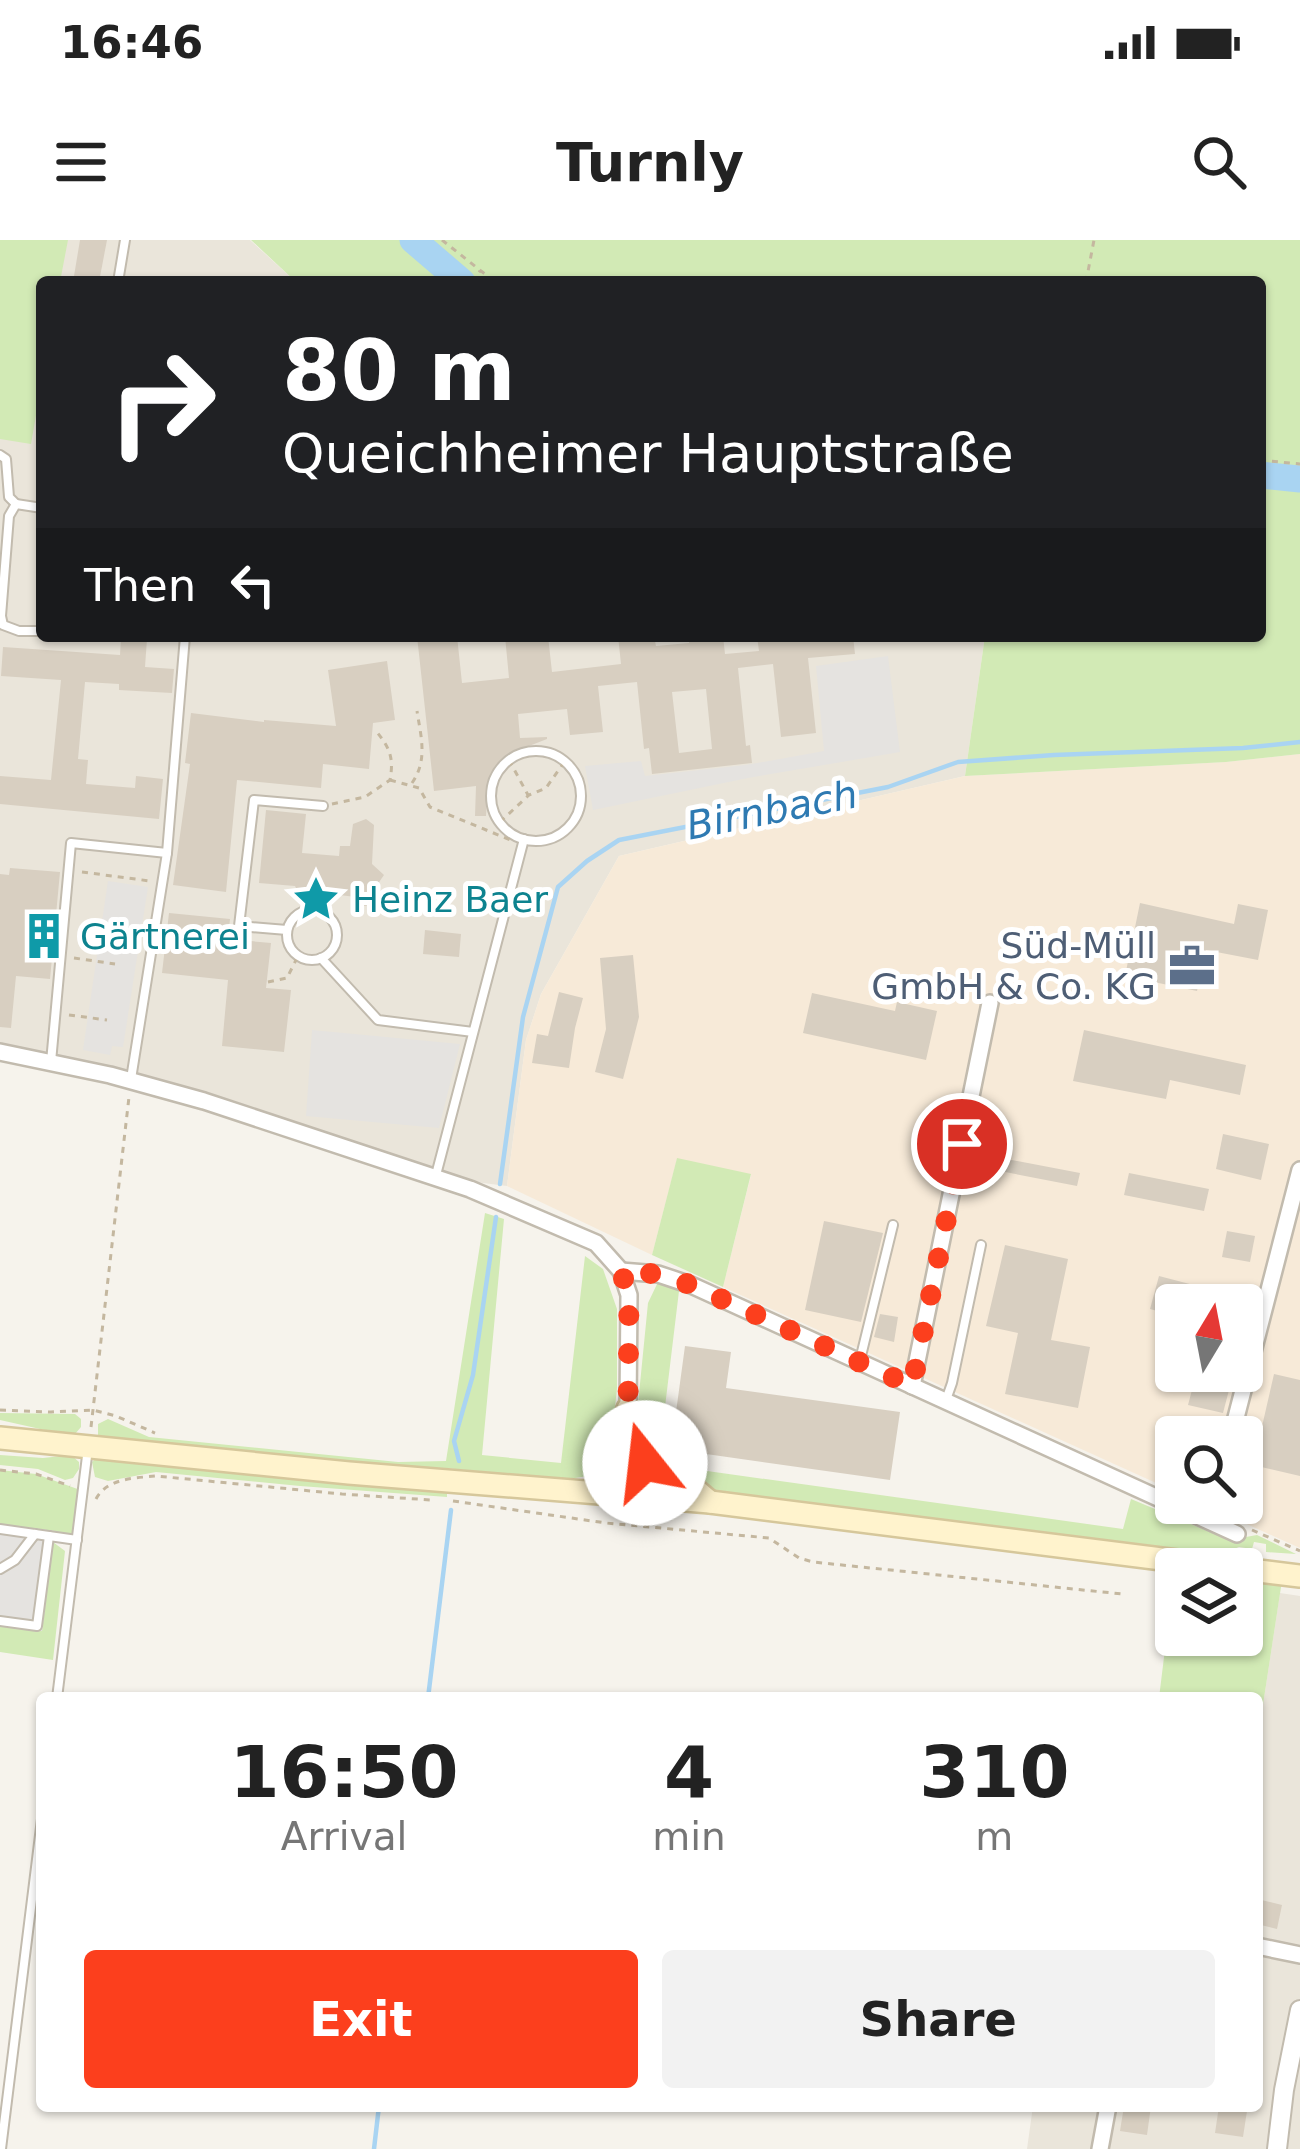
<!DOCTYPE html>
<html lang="en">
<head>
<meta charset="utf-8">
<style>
  body { margin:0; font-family:"DejaVu Sans",sans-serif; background:#f2f2f2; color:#222; height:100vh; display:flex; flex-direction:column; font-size:45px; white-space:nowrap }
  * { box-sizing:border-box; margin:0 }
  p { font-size:39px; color:#767676 }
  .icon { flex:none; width:66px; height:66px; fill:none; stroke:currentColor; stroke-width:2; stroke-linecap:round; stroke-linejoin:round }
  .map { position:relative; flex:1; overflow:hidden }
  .side { position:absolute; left:36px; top:1452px; width:1227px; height:420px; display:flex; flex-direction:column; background:#fff; border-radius:12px; box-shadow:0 3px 9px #0004 }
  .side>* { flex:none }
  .banner { position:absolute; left:36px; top:36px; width:1230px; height:366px; border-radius:12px; box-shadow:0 3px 9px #0004; background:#202124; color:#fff; overflow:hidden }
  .needle { width:78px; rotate:10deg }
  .controls { position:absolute; left:1155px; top:1044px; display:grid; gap:24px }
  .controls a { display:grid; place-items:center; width:108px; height:108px; border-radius:12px; background:#fff; box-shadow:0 3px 9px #0004; font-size:60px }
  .pin { position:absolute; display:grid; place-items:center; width:102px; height:102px; color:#fff; margin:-51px; border:6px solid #fff; border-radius:50%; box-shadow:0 3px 12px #0007 }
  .me { position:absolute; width:132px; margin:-66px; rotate:344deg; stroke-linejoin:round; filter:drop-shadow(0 0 9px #0008) }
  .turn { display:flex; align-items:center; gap:42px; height:252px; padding:0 48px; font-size:54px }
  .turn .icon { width:156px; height:156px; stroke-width:2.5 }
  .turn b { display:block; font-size:84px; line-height:102px }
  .then { display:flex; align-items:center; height:114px; padding:0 48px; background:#0003; gap:24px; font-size:45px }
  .eta { display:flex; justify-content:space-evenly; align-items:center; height:204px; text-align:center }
  .eta b { font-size:72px; font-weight:700; line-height:84px }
  .cta { display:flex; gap:24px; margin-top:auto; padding:24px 48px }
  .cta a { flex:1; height:138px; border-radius:12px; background:#fc3f1d; color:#fff; font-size:48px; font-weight:700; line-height:138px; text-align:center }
  .cta a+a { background:#f2f2f2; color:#222 }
  .status { display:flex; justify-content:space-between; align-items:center; height:84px; padding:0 60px; background:#fff; direction:ltr }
  .status svg { height:33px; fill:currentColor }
  header { display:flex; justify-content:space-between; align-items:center; height:156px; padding:0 48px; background:#fff; font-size:54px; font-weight:700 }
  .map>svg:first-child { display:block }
  .residential { fill:#eae5da }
  .commercial { fill:#f7ead8; fill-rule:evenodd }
  .green { fill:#d2eab5; fill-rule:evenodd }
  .parking { fill:#e5e3e0 }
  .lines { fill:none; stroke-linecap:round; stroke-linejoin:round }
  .stream { stroke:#a9d4f2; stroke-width:4.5 }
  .river { stroke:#a9d4f2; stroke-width:27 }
  .building { fill:#d8cfc1; fill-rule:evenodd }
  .service-casing { stroke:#c2bbae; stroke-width:12 }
  .minor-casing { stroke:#c2bbae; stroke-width:20 }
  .tertiary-casing { stroke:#c2bbae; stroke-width:22 }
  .secondary-casing { stroke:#d6c79b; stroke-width:26 }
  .path { stroke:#c4b79f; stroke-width:3; stroke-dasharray:6 6; stroke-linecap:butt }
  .service { stroke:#fff; stroke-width:8 }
  .minor { stroke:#fff; stroke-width:15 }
  .tertiary { stroke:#fff; stroke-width:18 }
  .secondary { stroke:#fff3cd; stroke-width:21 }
  .route { stroke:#fc3f1d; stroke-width:21; stroke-dasharray:0 37.8 }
  .labels { text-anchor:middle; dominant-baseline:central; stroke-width:10; stroke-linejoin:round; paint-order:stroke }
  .culture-label { font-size:36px; fill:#0d838f; stroke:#fff; text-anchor:start }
  .service-label { font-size:36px; fill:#4e5e75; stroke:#fff; text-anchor:end }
  .water-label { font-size:39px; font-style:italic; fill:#2e7ab2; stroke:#fff }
</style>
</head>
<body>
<div class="status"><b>16:46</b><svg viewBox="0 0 49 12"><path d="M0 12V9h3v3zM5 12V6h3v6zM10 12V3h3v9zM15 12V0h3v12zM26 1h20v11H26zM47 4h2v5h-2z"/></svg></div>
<header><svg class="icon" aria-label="menu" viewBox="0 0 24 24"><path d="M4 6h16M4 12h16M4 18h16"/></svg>Turnly<svg class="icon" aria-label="search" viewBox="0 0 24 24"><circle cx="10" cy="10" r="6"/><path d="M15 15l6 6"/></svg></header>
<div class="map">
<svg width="1300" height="1909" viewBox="0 0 1300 1909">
  <rect width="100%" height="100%" fill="#f6f3ec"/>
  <g class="residential">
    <path d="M 0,0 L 250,0 L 296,42 L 42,42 L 42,396 L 985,396 L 965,536 L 619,616 L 541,754 L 526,800 L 507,946 L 435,937 L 323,901 L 0,812 Z"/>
    <path d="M 1280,1353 L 1300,1356 L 1300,1909 L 1027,1909 L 1033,1866 L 1257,1866 L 1257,1504 Z"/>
  </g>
  <path class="commercial" d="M 1300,514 L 1300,1308 L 1200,1263 L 1242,1263 L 1242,1197 L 1176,1197 L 1176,1252 L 723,1047 L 751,935 L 677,919 L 652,1015 L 507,946 L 526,800 L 541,754 L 619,616 L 965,536 L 1226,522 ZM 1176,1065 L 1242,1065 L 1242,1131 L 1176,1131 Z"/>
  <g class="green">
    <path d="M 0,0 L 68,0 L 60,42 L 42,42 L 42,141 L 31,204 L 0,199 Z"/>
    <path d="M 251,0 L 1300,0 L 1300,514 L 1226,522 L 965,536 L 985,396 L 1260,396 L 1260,42 L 296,42 Z"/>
    <path d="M 677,918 L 751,934 L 723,1047 L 652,1015 Z"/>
    <path d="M 485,973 L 504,979 L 482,1215 L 561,1223 L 585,1016 L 603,1029 L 617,1069 L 617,1148 L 610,1217 L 594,1235 L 563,1240 L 445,1228 L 391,1227 L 101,1198 L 98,1195 L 98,1184 L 108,1179 L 149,1197 L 398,1222 L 446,1221 Z"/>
    <path d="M 658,1042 L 679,1051 L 661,1200 L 686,1228 L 1123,1289 L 1131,1259 L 1229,1300 L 1257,1295 L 1296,1314 L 1266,1312 L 1266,1304 L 1254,1302 L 1252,1309 L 1239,1307 L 1221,1314 L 694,1248 L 643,1190 L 638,1164 L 648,1063 Z"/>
    <path d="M 0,1173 L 75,1174 L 81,1179 L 81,1187 L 75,1194 L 67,1195 L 0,1180 Z"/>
    <path d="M 0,1215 L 43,1218 L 71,1215 L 79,1222 L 79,1229 L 73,1238 L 65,1240 L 38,1229 L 0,1225 Z"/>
    <path d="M 96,1218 L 447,1251 L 447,1257 L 300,1246 L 156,1232 L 108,1241 L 95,1237 L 92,1222 Z"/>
    <path d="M 0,1230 L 36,1234 L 83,1251 L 77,1300 L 54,1297 L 54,1291 L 0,1284 Z"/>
    <path d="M 53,1302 L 65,1311 L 53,1420 L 0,1412 L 0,1385 L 42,1390 Z"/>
    <path d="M 1176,1319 L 1283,1334 L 1257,1504 L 1257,1458 L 1159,1458 ZM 1176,1329 L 1242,1329 L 1242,1395 L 1176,1395 Z"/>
  </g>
  <g class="parking">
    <path d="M 888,416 L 900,512 L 748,538 L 593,570 L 585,526 L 641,521 L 645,536 L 746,525 L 824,511 L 816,426 Z"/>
    <path d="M 108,641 L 148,647 L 123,807 L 112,806 L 110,815 L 83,810 Z"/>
    <path d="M 312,790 L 460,804 L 439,888 L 306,876 Z"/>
    <path d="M 0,1284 L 55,1291 L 42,1391 L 0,1385 Z"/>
  </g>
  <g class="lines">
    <g class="stream">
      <path d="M 500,944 L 523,777 L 558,647 L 587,621 L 619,600 L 888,547 L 958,522 L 1054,515 L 1243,508 L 1300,502"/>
      <path d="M 459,1221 L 454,1201 L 473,1135 L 496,977"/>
      <path d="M 428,1458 L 451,1270"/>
      <path d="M 374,1909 L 379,1866"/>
    </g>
    <g class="river">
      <path d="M 413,0 L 462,42"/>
      <path d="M 1260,235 L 1300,239"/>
    </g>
  </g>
  <g class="building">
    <path d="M 80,0 L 107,0 L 99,42 L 73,42 Z"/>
    <path d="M 417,396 L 457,396 L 462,443 L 509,438 L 505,396 L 548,396 L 552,432 L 621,424 L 618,396 L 654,396 L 656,406 L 689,403 L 689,396 L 723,396 L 725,414 L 759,411 L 757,396 L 853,396 L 855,414 L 808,418 L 816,493 L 781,497 L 773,424 L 738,428 L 746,506 L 750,505 L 752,523 L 652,534 L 649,508 L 644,509 L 637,442 L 598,446 L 603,492 L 570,495 L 567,469 L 518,474 L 520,498 L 547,497 L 547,499 L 511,513 L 500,521 L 488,544 L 486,576 L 475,576 L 476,546 L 434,551 ZM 706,449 L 712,509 L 679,513 L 672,452 Z"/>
    <path d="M 121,398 L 147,399 L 145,427 L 174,429 L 172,453 L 119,450 L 119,444 L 85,442 L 78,519 L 88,520 L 86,544 L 135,548 L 136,536 L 163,539 L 159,579 L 0,564 L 0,536 L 51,540 L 61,440 L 1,436 L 3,407 L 120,415 Z"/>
    <path d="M 387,421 L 395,480 L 373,483 L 369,529 L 323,524 L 321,548 L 237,540 L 226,652 L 173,645 L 190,524 L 185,523 L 191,473 L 264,482 L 264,480 L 336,486 L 328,430 Z"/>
    <path d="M 266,570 L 306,574 L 302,613 L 339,616 L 340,606 L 350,606 L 353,584 L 366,579 L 374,585 L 372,624 L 384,635 L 377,645 L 376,658 L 370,665 L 364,666 L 356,657 L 297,650 L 295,646 L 259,643 Z"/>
    <path d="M 10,628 L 60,632 L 50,739 L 16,736 L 11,788 L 0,787 L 0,634 L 9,635 Z"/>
    <path d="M 1140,663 L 1234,684 L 1238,664 L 1268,670 L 1258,720 L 1206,710 L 1197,751 L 1125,736 Z"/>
    <path d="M 169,673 L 230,679 L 228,699 L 271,703 L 266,748 L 291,750 L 284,812 L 222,806 L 228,740 L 162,733 Z"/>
    <path d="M 425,690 L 461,694 L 459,717 L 423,714 Z"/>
    <path d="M 633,715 L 639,777 L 623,839 L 595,832 L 606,789 L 600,718 Z"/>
    <path d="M 559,752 L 583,758 L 575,788 L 569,828 L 532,823 L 537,794 L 548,796 Z"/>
    <path d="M 812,753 L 895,771 L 897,762 L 937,771 L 926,820 L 803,793 Z"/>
    <path d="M 1084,790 L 1246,825 L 1240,855 L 1170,840 L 1166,859 L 1073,841 Z"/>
    <path d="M 976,894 L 990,897 L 986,915 L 1080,933 L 1077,946 L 969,925 Z"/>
    <path d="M 1223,894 L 1269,904 L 1261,940 L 1216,929 Z"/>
    <path d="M 1129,933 L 1209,949 L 1204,971 L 1124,955 Z"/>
    <path d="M 824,981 L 883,993 L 861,1082 L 805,1070 Z"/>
    <path d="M 1227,991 L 1255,996 L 1250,1022 L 1222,1017 Z"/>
    <path d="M 1005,1005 L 1068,1019 L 1051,1100 L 1090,1107 L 1078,1168 L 1005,1154 L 1018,1093 L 986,1086 Z"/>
    <path d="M 1159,1036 L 1228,1054 L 1226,1065 L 1176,1065 L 1176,1076 L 1150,1069 Z"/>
    <path d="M 880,1074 L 898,1077 L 894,1102 L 874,1097 Z"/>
    <path d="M 685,1106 L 731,1112 L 726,1148 L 900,1172 L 890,1240 L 671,1209 Z"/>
    <path d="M 1197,1131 L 1234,1131 L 1223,1173 L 1188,1165 Z"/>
    <path d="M 1274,1134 L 1300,1140 L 1300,1236 L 1257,1226 L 1262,1205 L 1258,1204 Z"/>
    <path d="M 1257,1659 L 1282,1665 L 1277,1689 L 1257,1684 Z"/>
    <path d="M 1124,1866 L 1151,1866 L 1147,1895 L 1120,1891 Z"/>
    <path d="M 1219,1866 L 1247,1871 L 1243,1897 L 1215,1893 Z"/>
  </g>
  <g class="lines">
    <defs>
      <g id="service">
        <path d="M 118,42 L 125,0"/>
        <path d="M 0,215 L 6,219 L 9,257 L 16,264"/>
        <path d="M 42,268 L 16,264 L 9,276 L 1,376 L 3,385 L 19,391 L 42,391"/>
        <circle cx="536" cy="556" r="45"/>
        <circle cx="312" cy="695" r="25"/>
        <path d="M 287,690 L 239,686 L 254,560 L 323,566"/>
        <path d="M 321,718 L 378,780 L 473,792"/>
        <path d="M 51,822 L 71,603 L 167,613"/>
        <path d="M 131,839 L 167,613 L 185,396"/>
        <path d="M 436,935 L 524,599"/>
        <path d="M 860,1120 L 893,985"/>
        <path d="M 946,1160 L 952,1143 L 981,1005"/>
        <path d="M 0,1289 L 77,1300"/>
        <path d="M 0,1329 L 15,1320 L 35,1294"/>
        <path d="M 0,1381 L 37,1386 L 49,1296"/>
        <path d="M 57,1458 L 88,1208"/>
        <path d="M 1,1909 L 42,1579"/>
      </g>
      <g id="minor">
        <path d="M 0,812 L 110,835 L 204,861 L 470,949 L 596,1003 L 621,1031 L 629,1055 L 628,1169"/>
        <path d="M 621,1031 L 658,1034 L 691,1045 L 1237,1294"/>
        <path d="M 912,1146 L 990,763"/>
        <path d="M 1231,1197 L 1300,930"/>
        <path d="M 1257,1706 L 1300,1715"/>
        <path d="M 1100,1909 L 1108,1866"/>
      </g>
      <path id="tertiary" d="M 1277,1909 L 1284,1850 L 1300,1770"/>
      <g id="secondary">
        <path d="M 628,1169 L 656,1216 L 710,1262"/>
        <path d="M 0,1198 L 349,1233 L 710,1262 L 1241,1329"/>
        <path d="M 616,1256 L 623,1187 L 628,1169"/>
        <path d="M 628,1257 L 644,1232 L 644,1201"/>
        <path d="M 1242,1329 L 1300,1336"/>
      </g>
    </defs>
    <use href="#service" class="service-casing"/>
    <use href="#minor" class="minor-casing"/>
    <use href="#tertiary" class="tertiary-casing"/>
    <use href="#secondary" class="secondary-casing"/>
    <g class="path">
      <path d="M 442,0 L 495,42"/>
      <path d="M 472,42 L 480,31"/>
      <path d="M 1086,42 L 1094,0"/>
      <path d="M 1260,220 L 1300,224"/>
      <path d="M 509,520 L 528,555"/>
      <path d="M 390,540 L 419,548 L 430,567 L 513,601"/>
      <path d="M 412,543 C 428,520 421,497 417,471"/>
      <path d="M 332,564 L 365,557 L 390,540 C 394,518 390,508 376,491"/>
      <path d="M 500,582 L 529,555 L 546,548 L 565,521"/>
      <path d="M 82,632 L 150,641"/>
      <path d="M 312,669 L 315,652"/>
      <path d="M 74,718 L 115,724"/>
      <path d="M 268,742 L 287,738 L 298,716"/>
      <path d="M 69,775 L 107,780"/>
      <path d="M 0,1170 L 51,1172 L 93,1170 L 116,1176 L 155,1193"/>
      <path d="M 91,1187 L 129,857"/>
      <path d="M 0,1230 L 36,1234 L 70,1246"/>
      <path d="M 96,1259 C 107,1238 135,1238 156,1236 L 342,1254 L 431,1260"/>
      <path d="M 453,1261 L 606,1283 L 769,1298 L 799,1318 L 813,1322 L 1122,1354"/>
      <path d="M 1252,1290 L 1300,1311"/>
    </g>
    <use href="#service" class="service"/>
    <use href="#minor" class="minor"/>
    <use href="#tertiary" class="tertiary"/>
    <use href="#secondary" class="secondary"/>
  </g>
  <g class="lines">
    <path class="route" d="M 645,1223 L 644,1201 L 628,1169 L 629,1055 L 621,1031 L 658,1034 L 691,1045 L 912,1146 L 962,904"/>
  </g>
  <defs>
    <symbol id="sight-bare" viewBox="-9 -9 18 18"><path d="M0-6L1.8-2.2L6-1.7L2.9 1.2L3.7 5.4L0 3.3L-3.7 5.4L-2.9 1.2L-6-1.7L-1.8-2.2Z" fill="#0f9aa8" stroke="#fff" stroke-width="2.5" paint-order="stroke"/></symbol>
    <symbol id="building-bare" viewBox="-9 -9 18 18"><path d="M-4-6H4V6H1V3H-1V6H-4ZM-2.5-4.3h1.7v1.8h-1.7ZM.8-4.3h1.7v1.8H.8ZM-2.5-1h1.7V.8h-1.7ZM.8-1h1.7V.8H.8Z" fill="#0f9aa8" stroke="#fff" stroke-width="2.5" paint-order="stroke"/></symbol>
    <symbol id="office-bare" viewBox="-9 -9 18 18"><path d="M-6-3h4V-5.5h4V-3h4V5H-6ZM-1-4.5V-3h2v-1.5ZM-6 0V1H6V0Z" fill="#5c6f8a" stroke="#fff" stroke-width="2.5" paint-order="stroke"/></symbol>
  </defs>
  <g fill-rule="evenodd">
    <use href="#sight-bare" x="283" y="626" width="66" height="66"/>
    <use href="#building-bare" x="11" y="663" width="66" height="66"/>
    <use href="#office-bare" x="1159" y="693" width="66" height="66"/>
  </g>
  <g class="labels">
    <g class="culture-label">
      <text x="352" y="659">Heinz Baer</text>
      <text x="80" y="696">Gärtnerei</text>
    </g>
    <g class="service-label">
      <text x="1156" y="705">Süd-Müll<tspan x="1156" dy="41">GmbH &amp; Co. KG</tspan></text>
    </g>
    <g class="water-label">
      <text transform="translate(772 570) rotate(-11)">Birnbach</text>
    </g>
  </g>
</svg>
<div class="controls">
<a><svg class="needle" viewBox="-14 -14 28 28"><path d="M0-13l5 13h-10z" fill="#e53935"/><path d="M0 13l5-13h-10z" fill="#767676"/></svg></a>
<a><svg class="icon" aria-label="search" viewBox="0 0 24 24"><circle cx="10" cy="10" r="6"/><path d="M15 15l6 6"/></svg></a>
<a><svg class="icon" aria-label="layers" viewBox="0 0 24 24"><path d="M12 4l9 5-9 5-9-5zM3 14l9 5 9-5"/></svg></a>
</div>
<div class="pin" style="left:962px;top:904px;background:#d93025"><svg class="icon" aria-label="arrive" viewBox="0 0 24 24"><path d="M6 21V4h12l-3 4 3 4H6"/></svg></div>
<svg class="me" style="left:645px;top:1223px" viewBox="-20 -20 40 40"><circle r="19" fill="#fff"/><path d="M0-13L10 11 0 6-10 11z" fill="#fc3f1d"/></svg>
<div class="banner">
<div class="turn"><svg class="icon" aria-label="right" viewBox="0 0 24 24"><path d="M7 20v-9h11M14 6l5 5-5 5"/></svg><div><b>80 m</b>Queichheimer Hauptstraße</div></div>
<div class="then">Then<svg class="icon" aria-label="left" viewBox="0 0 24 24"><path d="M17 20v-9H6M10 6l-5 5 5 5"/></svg></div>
</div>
<section class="side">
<div class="eta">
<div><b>16:50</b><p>Arrival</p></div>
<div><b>4</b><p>min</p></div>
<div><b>310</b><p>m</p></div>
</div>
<div class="cta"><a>Exit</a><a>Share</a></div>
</section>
</div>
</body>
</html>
